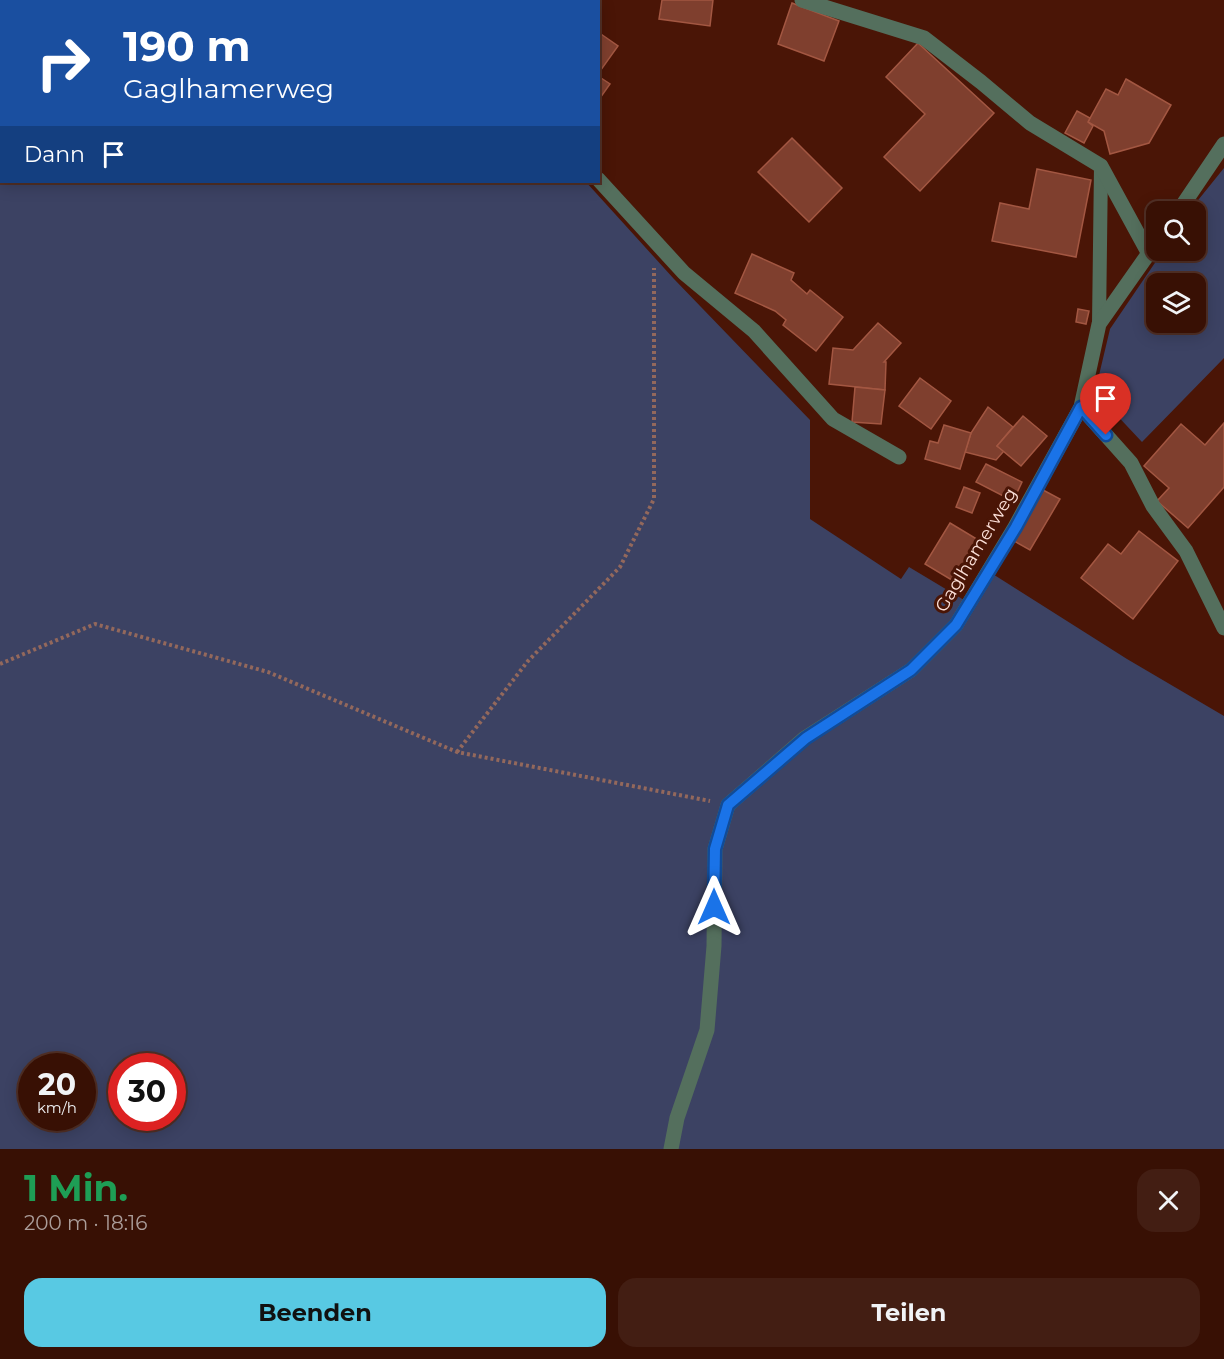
<!DOCTYPE html>
<html lang="de">
<head>
<meta charset="utf-8">
<style>
  body { margin:0; font-family:Montserrat,sans-serif; background:#431e13; color:#f1f3f6; height:100vh; display:flex; flex-direction:column; font-size:22px; white-space:nowrap }
  * { box-sizing:border-box; margin:0 }
  p { font-size:20px; color:#ab9d9a }
  .icon { flex:none; width:33px; height:33px; fill:none; stroke:currentColor; stroke-width:2; stroke-linecap:round; stroke-linejoin:round }
  .map { position:relative; height:1149px; overflow:hidden }
  .panel { display:flex; flex-direction:column; background:#381004; flex:1 }
  .panel>* { flex:none }
  .banner { position:absolute; left:0px; top:0px; width:600px; height:183px; box-shadow:0 3px 15px #0003,0 0 0 2px #523026; background:#1a4fa0; color:#fff; overflow:hidden }
  .fabs { position:absolute; left:1146px; top:201px; display:grid; gap:12px }
  .fabs a { display:grid; place-items:center; width:60px; height:60px; border-radius:12px; background:#381004; box-shadow:0 3px 15px #0003,0 0 0 2px #523026; font-size:30px }
  .speed { position:absolute; left:18px; top:1053px; display:flex; gap:12px; font-size:30px; font-weight:700; text-align:center }
  .speed>* { display:grid; place-content:center; width:78px; height:78px; border-radius:50%; background:#381004; box-shadow:0 3px 15px #0003,0 0 0 2px #523026; line-height:1 }
  .speed small { font-size:15px; font-weight:400 }
  .speed .limit { border:9px solid #d22; background:#fff; color:#111 }
  .pin { position:absolute; display:grid; place-items:center; width:51px; height:51px; color:#fff; margin:-62px -26px; border-radius:50% 50% 50% 0; rotate:-45deg; box-shadow:0 0 6px #0007 }
  .pin .icon { rotate:45deg }
  .me { position:absolute; width:66px; margin:-33px; rotate:0deg; stroke-linejoin:round; filter:drop-shadow(0 0 4px #0008) }
  .turn { display:flex; align-items:center; gap:21px; height:126px; padding:0 24px; font-size:27px }
  .turn .icon { width:78px; height:78px; stroke-width:2.5 }
  .turn b { display:block; font-size:42px; line-height:51px }
  .then { display:flex; align-items:center; height:57px; padding:0 24px; background:#0003; gap:12px; font-size:22px }
  .round { display:grid; place-items:center; flex:none; width:63px; height:63px; border-radius:18px; background:#431e13 }
  .overview { display:flex; align-items:center; justify-content:space-between; height:102px; padding:0 24px }
  h1 { font-size:36px; font-weight:700; line-height:45px; color:#1e9e55 }
  .action { display:flex; gap:12px; margin-top:auto; padding:12px 24px }
  .action a { flex:1; height:69px; border-radius:18px; background:#58c9e3; color:#111; font-size:24px; font-weight:700; line-height:69px; text-align:center }
  .action a+a { background:#431e13; color:#f1f3f6 }
  .map>svg:first-child { display:block }
  .green { fill:#3c4263; fill-rule:evenodd }
  .building { fill:#7f3f2e; stroke:#a35742; stroke-width:1.5 }
  .lines { fill:none; stroke-linecap:round; stroke-linejoin:round }
  .path { stroke:#93685c; stroke-width:4; stroke-dasharray:3 3; stroke-linecap:butt }
  .service { stroke:#546f5d; stroke-width:14 }
  .minor { stroke:#546f5d; stroke-width:15 }
  .route-casing { stroke:#114b97; stroke-width:15 }
  .route { stroke:#1a73e8; stroke-width:10 }
  .labels { text-anchor:middle; dominant-baseline:central; stroke-width:6; stroke-linejoin:round; paint-order:stroke }
  .street-label { font-size:18px; fill:#fce0d9; stroke:#4a1506 }
</style>
</head>
<body>
<div class="map">
<svg width="1224" height="1149" viewBox="0 0 1224 1149">
  <rect width="100%" height="100%" fill="#4a1506"/>
  <g class="green">
    <path d="M 0,0 L 475,0 L 475,1 L 2,2 L 2,182 L 586,182 L 674,279 L 810,420 L 810,519 L 901,579 L 909,567 L 969,603 L 988,571 L 1127,659 L 1224,716 L 1224,1149 L 0,1149 ZM 32,1066 L 82,1066 L 82,1118 L 32,1118 ZM 122,1066 L 172,1066 L 172,1118 L 122,1118 Z"/>
    <path d="M 1224,168 L 1224,358 L 1142,442 L 1095,392 L 1110,329 L 1163,251 L 1196,250 L 1196,212 L 1190,211 L 1199,199 ZM 1156,284 L 1196,284 L 1196,322 L 1156,322 Z"/>
  </g>
  <g class="building">
    <path d="M 662,0 L 713,0 L 710,26 L 659,19 Z"/>
    <path d="M 792,3 L 839,21 L 824,61 L 778,44 Z"/>
    <path d="M 598,32 L 618,46 L 598,74 Z"/>
    <path d="M 918,43 L 994,113 L 920,191 L 884,157 L 925,114 L 886,77 Z"/>
    <path d="M 598,76 L 610,84 L 598,101 Z"/>
    <path d="M 1126,79 L 1171,105 L 1149,143 L 1110,154 L 1104,131 L 1088,122 L 1106,89 L 1118,95 Z"/>
    <path d="M 1077,111 L 1090,118 L 1088,122 L 1093,126 L 1084,143 L 1065,133 Z"/>
    <path d="M 792,138 L 842,188 L 809,222 L 758,172 Z"/>
    <path d="M 1037,169 L 1091,180 L 1076,257 L 992,241 L 1000,203 L 1029,209 Z"/>
    <path d="M 752,254 L 794,273 L 791,280 L 807,294 L 810,290 L 843,317 L 816,351 L 783,325 L 786,320 L 775,311 L 735,293 Z"/>
    <path d="M 1078,309 L 1089,311 L 1086,324 L 1076,322 Z"/>
    <path d="M 878,323 L 901,343 L 884,362 L 886,362 L 885,390 L 829,384 L 833,348 L 853,350 Z"/>
    <path d="M 920,378 L 951,401 L 931,429 L 899,406 Z"/>
    <path d="M 855,387 L 885,390 L 881,424 L 852,422 Z"/>
    <path d="M 988,407 L 1013,427 L 997,446 L 1004,451 L 996,460 L 965,452 L 971,433 Z"/>
    <path d="M 1023,416 L 1047,436 L 1021,466 L 997,446 Z"/>
    <path d="M 1224,423 L 1224,487 L 1188,528 L 1157,501 L 1169,488 L 1144,466 L 1181,424 L 1205,445 Z"/>
    <path d="M 944,425 L 971,433 L 960,469 L 925,459 L 930,441 L 938,443 Z"/>
    <path d="M 986,464 L 1022,482 L 1013,501 L 976,482 Z"/>
    <path d="M 964,487 L 980,493 L 972,513 L 956,507 Z"/>
    <path d="M 1043,490 L 1060,499 L 1030,550 L 1014,541 Z"/>
    <path d="M 950,523 L 985,544 L 960,585 L 925,564 Z"/>
    <path d="M 1139,531 L 1178,561 L 1133,619 L 1081,578 L 1108,544 L 1121,554 Z"/>
  </g>
  <g class="lines">
    <g class="path">
      <path d="M 0,664 L 95,624 L 268,672 L 457,752 L 710,801"/>
      <path d="M 457,752 L 528,661 L 620,567 L 654,499 L 654,268"/>
    </g>
    <path class="service" d="M 1099,324 L 1101,166"/>
    <g class="minor">
      <path d="M 487,0 L 488,2"/>
      <path d="M 802,0 L 924,38 L 981,82 L 1030,123 L 1101,166 L 1149,254"/>
      <path d="M 598,179 L 684,273 L 754,331 L 833,419 L 899,457"/>
      <path d="M 1178,212 L 1224,144"/>
      <path d="M 1081,407 L 1131,463 L 1153,506 L 1186,551 L 1224,628"/>
      <path d="M 671,1149 L 677,1118 L 707,1030 L 714,946 L 715,849 L 728,805 L 805,738 L 911,670 L 956,625 L 1015,527 L 1081,407 L 1099,324 L 1156,243"/>
    </g>
  </g>
  <g class="lines">
    <defs>
      <path id="route" d="M 714,907 L 715,849 L 728,805 L 806,738 L 911,670 L 956,625 L 1016,527 L 1081,407 L 1106,435"/>
    </defs>
    <use href="#route" class="route-casing"/>
    <use href="#route" class="route"/>
  </g>
  <g class="labels">
    <g class="street-label">
      <text transform="translate(976 550) rotate(-59)">Gaglhamerweg</text>
    </g>
  </g>
</svg>
<div class="fabs">
<a><svg class="icon" aria-label="search" viewBox="0 0 24 24"><circle cx="10" cy="10" r="6"/><path d="M15 15l6 6"/></svg></a>
<a><svg class="icon" aria-label="layers" viewBox="0 0 24 24"><path d="M12 4l9 5-9 5-9-5zM3 14l9 5 9-5"/></svg></a>
</div>
<div class="speed"><div>20<small>km/h</small></div><div class="limit">30</div></div>
<div class="pin" style="left:1106px;top:435px;background:#d93025"><svg class="icon" aria-label="arrive" viewBox="0 0 24 24"><path d="M6 21V4h12l-3 4 3 4H6"/></svg></div>
<svg class="me" style="left:714px;top:907px" viewBox="-20 -20 40 40"><path d="M0-17L14 15 0 8-14 15z" fill="#1a73e8" stroke="#fff" stroke-width="4"/></svg>
<div class="banner">
<div class="turn"><svg class="icon" aria-label="right" viewBox="0 0 24 24"><path d="M7 20v-9h11M14 6l5 5-5 5"/></svg><div><b>190 m</b>Gaglhamerweg</div></div>
<div class="then">Dann<svg class="icon" aria-label="arrive" viewBox="0 0 24 24"><path d="M6 21V4h12l-3 4 3 4H6"/></svg></div>
</div>
</div>
<section class="panel">
<div class="overview"><div><h1>1 Min.</h1><p>200 m · 18:16</p></div><a class="round"><svg class="icon" aria-label="close" viewBox="0 0 24 24"><path d="M6 6l12 12M18 6L6 18"/></svg></a></div>
<div class="action"><a>Beenden</a><a>Teilen</a></div>
</section>
</body>
</html>
